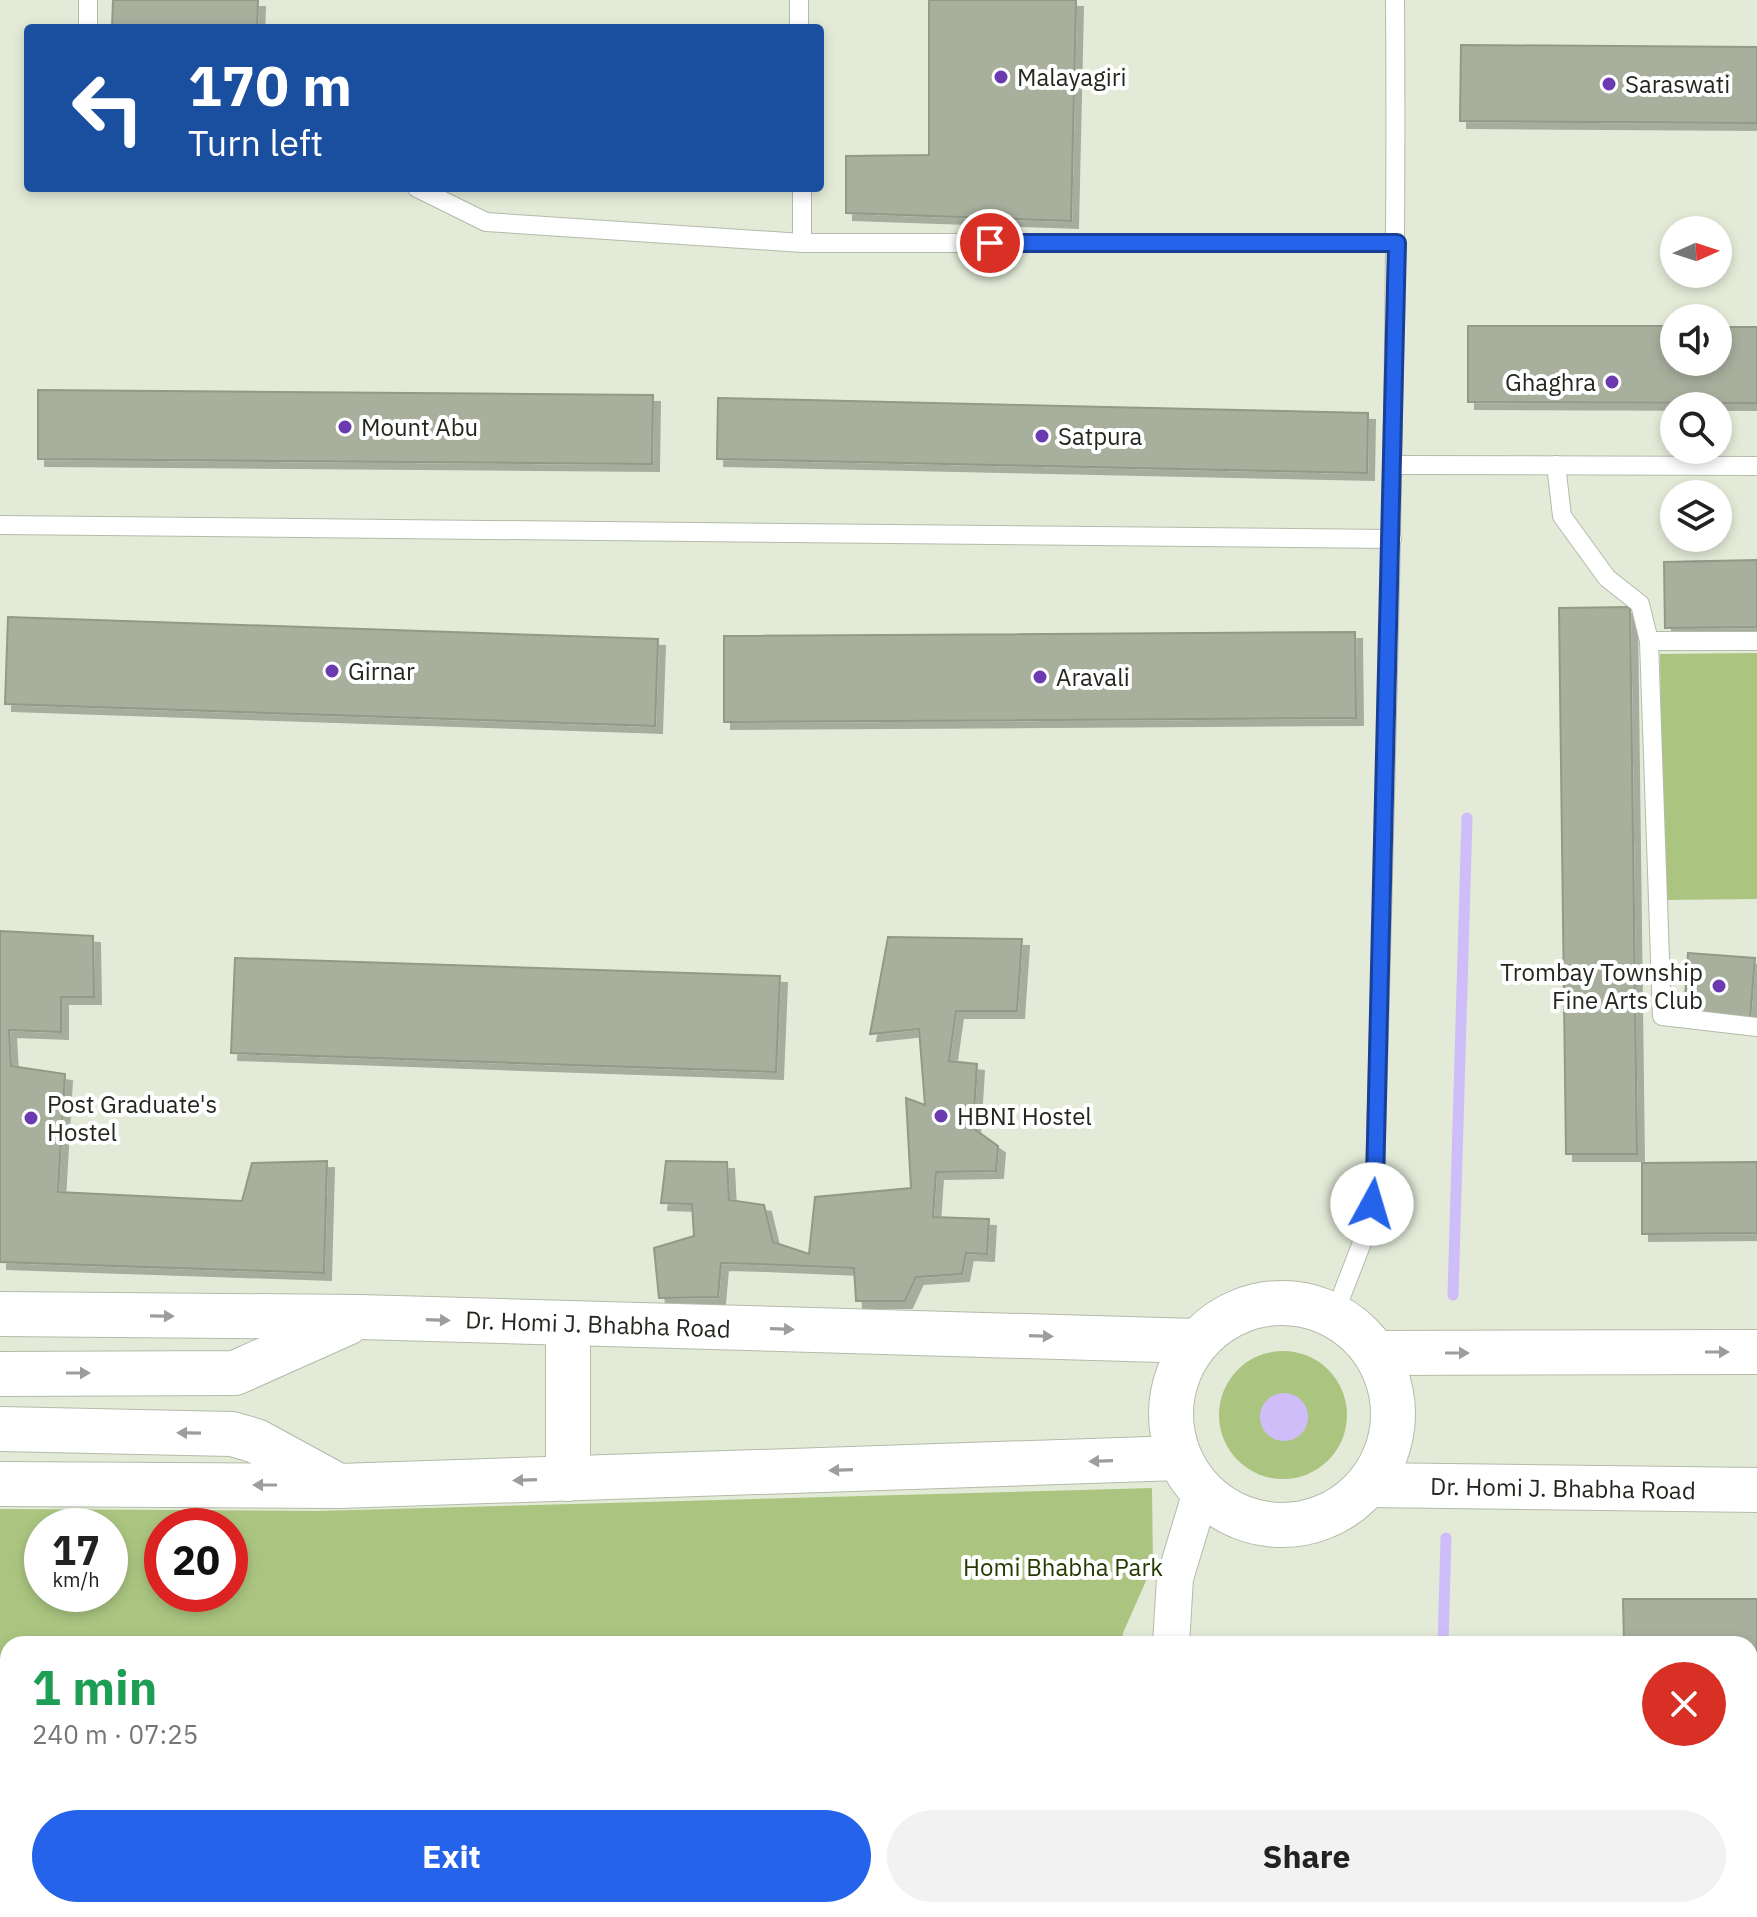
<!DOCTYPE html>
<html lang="en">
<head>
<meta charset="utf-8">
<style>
  body { margin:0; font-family:"IBM Plex Sans",sans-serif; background:#f2f2f2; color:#222; height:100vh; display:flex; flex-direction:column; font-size:30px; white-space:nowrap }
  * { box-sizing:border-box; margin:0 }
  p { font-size:26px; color:#767676 }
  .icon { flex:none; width:44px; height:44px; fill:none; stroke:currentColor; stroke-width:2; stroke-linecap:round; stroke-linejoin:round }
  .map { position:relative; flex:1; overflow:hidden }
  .details { position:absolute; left:0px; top:1636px; width:1758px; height:282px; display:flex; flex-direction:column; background:#fff; border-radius:24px 24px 0 0; box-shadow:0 4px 12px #0003 }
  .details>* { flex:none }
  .banner { position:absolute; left:24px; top:24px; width:800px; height:168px; border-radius:8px; box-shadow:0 4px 12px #0003; background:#1a4fa0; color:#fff; overflow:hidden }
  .needle { width:52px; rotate:87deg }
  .controls { position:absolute; left:1660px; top:216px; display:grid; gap:16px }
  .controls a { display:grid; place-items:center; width:72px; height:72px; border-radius:50%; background:#fff; box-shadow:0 4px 12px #0003; font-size:40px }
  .speed { position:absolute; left:24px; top:1508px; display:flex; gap:16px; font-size:40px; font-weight:700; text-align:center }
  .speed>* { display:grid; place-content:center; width:104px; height:104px; border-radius:50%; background:#fff; box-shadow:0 4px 12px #0003; line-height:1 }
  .speed small { font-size:20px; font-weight:400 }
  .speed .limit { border:12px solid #d22; background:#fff; color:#111 }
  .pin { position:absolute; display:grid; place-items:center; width:68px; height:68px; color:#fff; margin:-34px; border:4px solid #fff; border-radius:50%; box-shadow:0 2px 8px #0007 }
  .me { position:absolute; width:88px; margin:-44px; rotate:6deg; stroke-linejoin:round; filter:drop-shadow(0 0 6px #0008) }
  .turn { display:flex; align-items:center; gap:28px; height:168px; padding:0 32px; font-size:36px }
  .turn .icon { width:104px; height:104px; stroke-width:2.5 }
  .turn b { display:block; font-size:56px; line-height:68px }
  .round { display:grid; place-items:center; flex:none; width:84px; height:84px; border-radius:42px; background:#f2f2f2 }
  .headline { display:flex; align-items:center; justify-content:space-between; height:136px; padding:0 32px }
  h1 { font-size:48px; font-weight:700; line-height:60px; color:#1e9e55 }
  .button { display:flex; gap:16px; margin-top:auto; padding:16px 32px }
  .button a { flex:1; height:92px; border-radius:48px; background:#2563eb; color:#fff; font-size:32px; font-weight:700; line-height:92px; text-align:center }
  .button a+a { background:#f2f2f2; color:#222 }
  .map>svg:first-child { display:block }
  .green { fill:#abc581; fill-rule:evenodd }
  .water { fill:#cfbdf9 }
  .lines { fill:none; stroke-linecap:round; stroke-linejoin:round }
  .stream { stroke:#cfbdf9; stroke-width:11 }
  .building { fill:#a8af9d; stroke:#919987; stroke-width:2; filter:url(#shadow) }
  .service-casing { stroke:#b3bba9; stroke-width:20 }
  .minor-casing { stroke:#b3bba9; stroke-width:38 }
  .tertiary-casing { stroke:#b3bba9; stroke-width:46 }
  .service { stroke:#fff; stroke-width:18 }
  .minor { stroke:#fff; stroke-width:36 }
  .tertiary { stroke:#fff; stroke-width:44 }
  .oneway { fill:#9c9e9b }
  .route-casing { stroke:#184099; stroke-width:20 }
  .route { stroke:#2563eb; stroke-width:14 }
  .poi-dot { fill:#6b39b0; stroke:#fff; stroke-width:3 }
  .labels { text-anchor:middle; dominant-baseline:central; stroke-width:8; stroke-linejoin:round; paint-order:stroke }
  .poi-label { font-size:24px; fill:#242720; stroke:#fff; text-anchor:start }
  .street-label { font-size:24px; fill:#242720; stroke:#fff }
  .park-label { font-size:24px; fill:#273800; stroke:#fff }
</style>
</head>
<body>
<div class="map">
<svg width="1757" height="1917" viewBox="0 0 1757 1917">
  <defs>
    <filter id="shadow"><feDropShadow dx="7" dy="7" stdDeviation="0" flood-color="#0004"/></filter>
  </defs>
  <rect width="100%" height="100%" fill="#e3ebd8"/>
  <g class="green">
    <path d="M 1757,653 L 1757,899 L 1663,900 L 1660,654 Z"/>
    <circle cx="1283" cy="1415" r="64"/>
    <path d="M 1152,1488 L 1153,1565 L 1123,1633 L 1121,1644 L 8,1644 L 8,1898 L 0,1896 L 0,1509 L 316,1511 ZM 110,1526 L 110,1594 L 42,1594 L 42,1526 ZM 162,1526 L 230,1526 L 230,1594 L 162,1594 Z"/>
    <path d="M 1750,1708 L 1757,1708 L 1757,1917 L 1676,1917 L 1676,1910 L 1750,1910 Z"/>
    <rect x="432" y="1910" width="159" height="7"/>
  </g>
  <circle class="water" cx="1284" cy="1417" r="24"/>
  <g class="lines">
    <g class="stream">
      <path d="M 1453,1295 L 1467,818"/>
      <path d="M 1443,1644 L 1446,1538"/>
      <path d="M 1435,1917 L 1435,1910"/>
    </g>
  </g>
  <g class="building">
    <path d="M 113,0 L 258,0 L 257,28 L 112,28 Z"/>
    <path d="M 929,0 L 1076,0 L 1071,221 L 846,213 L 846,156 L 929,155 Z"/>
    <path d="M 1461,45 L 1757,47 L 1757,123 L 1460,121 Z"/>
    <path d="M 1468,326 L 1674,326 L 1674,362 L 1718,362 L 1718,327 L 1757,327 L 1757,403 L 1468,402 Z"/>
    <path d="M 38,390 L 653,395 L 652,464 L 38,459 Z"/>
    <path d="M 718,398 L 1368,413 L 1367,473 L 717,459 Z"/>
    <path d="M 1757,560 L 1757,627 L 1665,628 L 1664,562 Z"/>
    <path d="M 1630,607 L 1637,1154 L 1566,1154 L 1559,608 Z"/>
    <path d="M 8,617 L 658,639 L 655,726 L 5,704 Z"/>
    <path d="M 1355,632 L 1356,718 L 724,722 L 724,636 Z"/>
    <path d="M 0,931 L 93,936 L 94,997 L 61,997 L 61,1032 L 9,1030 L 11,1066 L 65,1074 L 58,1192 L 242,1201 L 252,1163 L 327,1161 L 324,1273 L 0,1262 Z"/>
    <path d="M 888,937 L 1022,939 L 1017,1011 L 956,1011 L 949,1061 L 977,1064 L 973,1128 L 998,1146 L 996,1171 L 936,1172 L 933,1217 L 989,1219 L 987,1254 L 966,1253 L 962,1274 L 916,1277 L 905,1301 L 856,1301 L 854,1268 L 758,1264 L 721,1263 L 718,1297 L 659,1298 L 654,1248 L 694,1236 L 692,1204 L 661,1203 L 666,1161 L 727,1162 L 729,1200 L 764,1205 L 773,1242 L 809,1254 L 815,1197 L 911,1188 L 906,1098 L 925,1105 L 919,1029 L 870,1034 Z"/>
    <path d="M 1688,953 L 1755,958 L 1750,1019 L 1684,1014 Z"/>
    <path d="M 235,958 L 780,976 L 776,1072 L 231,1053 Z"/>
    <path d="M 1757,1162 L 1757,1233 L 1642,1234 L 1642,1163 Z"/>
    <path d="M 1623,1599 L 1757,1599 L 1757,1666 L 1750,1666 L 1750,1644 L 1624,1644 Z"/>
    <path d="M 126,1910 L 262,1910 L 263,1917 L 119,1917 Z"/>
    <path d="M 855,1910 L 1018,1910 L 1017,1917 L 855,1917 Z"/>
    <rect x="1269" y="1910" width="65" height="7"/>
    <rect x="1558" y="1910" width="64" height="7"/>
  </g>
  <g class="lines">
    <defs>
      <g id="service">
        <path d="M 799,0 L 799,28"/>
        <path d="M 88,28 L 88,0"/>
        <path d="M 417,188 L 486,222 L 802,243 L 1397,243"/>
        <path d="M 802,188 L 802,243"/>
        <path d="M 1394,465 L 1757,466"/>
        <path d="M 1556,465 L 1562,516 L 1607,578 L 1640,604 L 1649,641"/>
        <path d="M 0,525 L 1392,539"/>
        <path d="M 1757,641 L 1649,641 L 1662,1016 L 1757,1027"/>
        <path d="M 1334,1315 L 1368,1227 L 1375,1182 C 1385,788 1398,394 1395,0"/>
        <path d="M 1750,1721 L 1757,1721"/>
        <path d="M 307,1910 L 307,1917"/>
        <path d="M 837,1910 L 838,1917"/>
        <path d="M 1083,1910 L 1083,1917"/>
        <path d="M 1646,1917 L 1646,1910"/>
      </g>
      <g id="minor">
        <path d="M 1171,1644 L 1175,1578 L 1201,1492"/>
        <path d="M 1164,1917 L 1164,1910"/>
      </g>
      <g id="tertiary">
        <circle cx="1282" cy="1414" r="111"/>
        <path d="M 0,1314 L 360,1317 L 1196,1341"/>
        <path d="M 1379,1353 L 1757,1352"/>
        <path d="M 0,1374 L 235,1373 L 347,1323"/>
        <path d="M 0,1429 L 232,1434 L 256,1441 L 333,1483"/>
        <path d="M 568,1479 L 568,1323"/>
        <path d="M 0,1484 L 339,1486 L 1179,1458"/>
        <path d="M 1368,1485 L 1757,1490"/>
      </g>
    </defs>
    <use href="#service" class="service-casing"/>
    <use href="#minor" class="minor-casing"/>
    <use href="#tertiary" class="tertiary-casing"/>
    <use href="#service" class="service"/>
    <use href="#minor" class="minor"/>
    <use href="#tertiary" class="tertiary"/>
  </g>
  <defs><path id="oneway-solid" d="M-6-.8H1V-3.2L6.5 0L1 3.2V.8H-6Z" transform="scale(2)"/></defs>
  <g class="oneway">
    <use href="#oneway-solid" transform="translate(162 1316) rotate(1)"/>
    <use href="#oneway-solid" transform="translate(438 1320) rotate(2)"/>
    <use href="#oneway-solid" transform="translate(782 1329) rotate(2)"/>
    <use href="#oneway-solid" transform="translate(1041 1336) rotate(2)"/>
    <use href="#oneway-solid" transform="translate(1717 1352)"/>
    <use href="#oneway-solid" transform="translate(1457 1353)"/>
    <use href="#oneway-solid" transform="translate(78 1373)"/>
    <use href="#oneway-solid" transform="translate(189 1433) rotate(-179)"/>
    <use href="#oneway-solid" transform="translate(1101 1461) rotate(178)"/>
    <use href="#oneway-solid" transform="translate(841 1470) rotate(178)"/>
    <use href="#oneway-solid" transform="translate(525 1480) rotate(178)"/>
    <use href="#oneway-solid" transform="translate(265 1485) rotate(-180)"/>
  </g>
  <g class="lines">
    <defs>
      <path id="route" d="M 990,243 L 1397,243 L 1375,1182 L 1372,1204"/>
    </defs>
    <use href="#route" class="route-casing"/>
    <use href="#route" class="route"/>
  </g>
  <g class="poi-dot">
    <circle cx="1001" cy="77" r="8"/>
    <circle cx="1609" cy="84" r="8"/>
    <circle cx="1612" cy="382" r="8"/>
    <circle cx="345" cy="427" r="8"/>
    <circle cx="1042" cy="436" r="8"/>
    <circle cx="332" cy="671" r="8"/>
    <circle cx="1040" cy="677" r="8"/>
    <circle cx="1719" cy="986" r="8"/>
    <circle cx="941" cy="1116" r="8"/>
    <circle cx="31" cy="1118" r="8"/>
  </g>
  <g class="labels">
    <g class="poi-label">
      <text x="1017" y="77">Malayagiri</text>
      <text x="1625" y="84">Saraswati</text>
      <text x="1596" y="382" text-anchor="end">Ghaghra</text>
      <text x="361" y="427">Mount Abu</text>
      <text x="1058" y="436">Satpura</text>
      <text x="348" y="671">Girnar</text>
      <text x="1056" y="677">Aravali</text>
      <text x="1703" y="972" text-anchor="end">Trombay Township<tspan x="1703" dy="28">Fine Arts Club</tspan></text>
      <text x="47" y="1104">Post Graduate's<tspan x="47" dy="28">Hostel</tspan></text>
      <text x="957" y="1116">HBNI Hostel</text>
    </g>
    <g class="street-label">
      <text transform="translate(598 1324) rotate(2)">Dr. Homi J. Bhabha Road</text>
      <text transform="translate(1563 1488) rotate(1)">Dr. Homi J. Bhabha Road</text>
    </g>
    <g class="park-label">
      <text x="1063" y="1567">Homi Bhabha Park</text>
    </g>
  </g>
</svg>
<div class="controls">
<a><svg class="needle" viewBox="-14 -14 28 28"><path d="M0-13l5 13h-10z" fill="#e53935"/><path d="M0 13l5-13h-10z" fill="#767676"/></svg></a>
<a><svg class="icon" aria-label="sound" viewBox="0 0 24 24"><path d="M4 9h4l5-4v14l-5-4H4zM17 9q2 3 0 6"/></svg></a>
<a><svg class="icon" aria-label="search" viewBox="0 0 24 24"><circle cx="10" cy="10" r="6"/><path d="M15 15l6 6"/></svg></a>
<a><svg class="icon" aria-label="layers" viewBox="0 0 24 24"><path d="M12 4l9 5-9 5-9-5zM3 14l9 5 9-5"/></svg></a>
</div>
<div class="speed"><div>17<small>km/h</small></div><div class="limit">20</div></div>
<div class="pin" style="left:990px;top:243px;background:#d93025"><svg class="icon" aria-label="arrive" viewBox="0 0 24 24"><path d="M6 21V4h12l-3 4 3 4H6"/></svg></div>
<svg class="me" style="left:1372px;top:1204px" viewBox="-20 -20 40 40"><circle r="19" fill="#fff"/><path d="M0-13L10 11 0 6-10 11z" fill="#2563eb"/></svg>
<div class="banner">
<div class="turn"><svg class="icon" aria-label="left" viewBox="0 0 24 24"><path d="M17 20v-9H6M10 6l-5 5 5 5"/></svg><div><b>170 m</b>Turn left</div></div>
</div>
<section class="details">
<div class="headline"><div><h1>1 min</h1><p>240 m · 07:25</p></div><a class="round" style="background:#d93025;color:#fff"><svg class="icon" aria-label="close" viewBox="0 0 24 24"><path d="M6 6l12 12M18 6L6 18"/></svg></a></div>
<div class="button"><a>Exit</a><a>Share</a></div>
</section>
</div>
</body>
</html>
